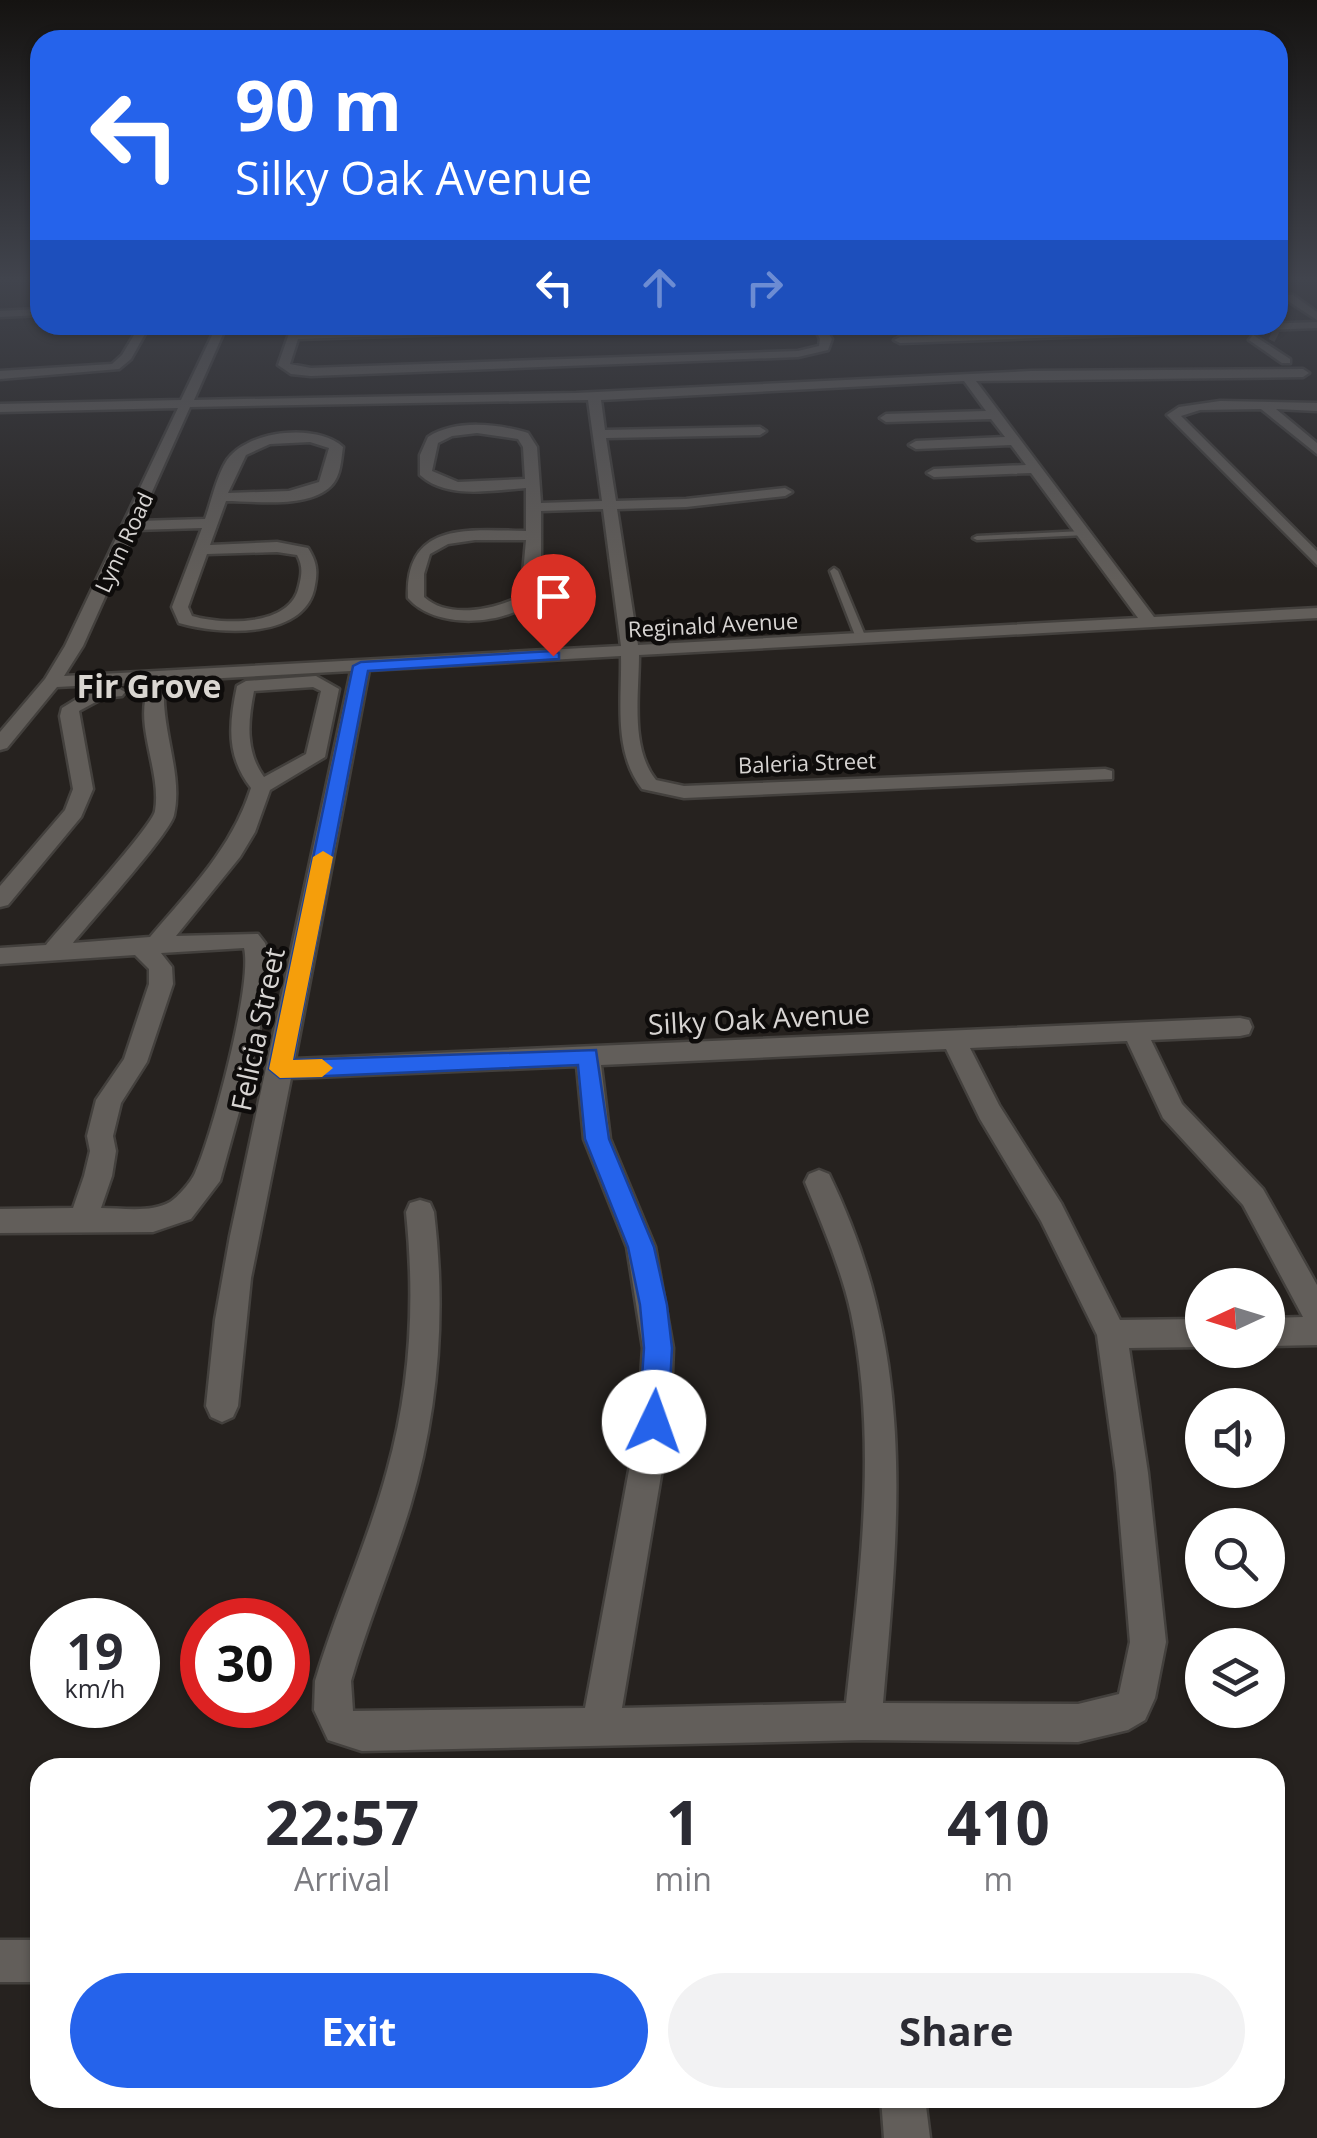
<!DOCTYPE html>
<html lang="en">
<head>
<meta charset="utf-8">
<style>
  body { margin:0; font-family:"Open Sans",sans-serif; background:#f2f2f3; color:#2b2b33; height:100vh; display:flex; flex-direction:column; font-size:38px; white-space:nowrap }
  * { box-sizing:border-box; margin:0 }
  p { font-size:32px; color:#7c7c81 }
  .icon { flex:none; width:55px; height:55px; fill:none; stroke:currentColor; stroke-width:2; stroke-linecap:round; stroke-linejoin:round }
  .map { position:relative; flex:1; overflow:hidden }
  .details { position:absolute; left:30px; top:1758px; width:1255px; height:350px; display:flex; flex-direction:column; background:#fff; border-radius:30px; box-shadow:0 2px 8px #0004 }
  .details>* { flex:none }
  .top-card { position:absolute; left:30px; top:30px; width:1258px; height:305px; border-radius:30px; box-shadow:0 2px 8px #0004; background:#2563eb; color:#fff; overflow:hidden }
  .needle { width:65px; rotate:266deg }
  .fabs { position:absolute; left:1185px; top:1268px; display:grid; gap:20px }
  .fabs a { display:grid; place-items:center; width:100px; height:100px; border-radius:50%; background:#fff; box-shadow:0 2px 8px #0004; font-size:50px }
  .speed { position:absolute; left:30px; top:1598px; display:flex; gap:20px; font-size:50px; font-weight:700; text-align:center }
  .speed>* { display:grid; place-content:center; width:130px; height:130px; border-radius:50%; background:#fff; box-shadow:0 2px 8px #0004; line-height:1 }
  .speed small { font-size:25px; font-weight:400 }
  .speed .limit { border:15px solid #d22; background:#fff; color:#111 }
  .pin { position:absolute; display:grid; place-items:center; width:85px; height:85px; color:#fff; margin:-102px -42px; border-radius:50% 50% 50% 0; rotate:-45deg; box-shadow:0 0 10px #0007 }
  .pin .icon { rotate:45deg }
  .me { position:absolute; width:110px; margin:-55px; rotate:3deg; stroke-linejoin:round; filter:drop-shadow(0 0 8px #0008) }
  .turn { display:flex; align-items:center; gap:35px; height:210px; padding:0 40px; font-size:45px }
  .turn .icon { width:130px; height:130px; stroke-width:2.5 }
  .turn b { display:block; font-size:70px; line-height:85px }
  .lanes { display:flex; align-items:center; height:95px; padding:0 40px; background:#0003; justify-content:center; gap:50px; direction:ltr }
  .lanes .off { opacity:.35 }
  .eta { display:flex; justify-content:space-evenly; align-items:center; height:170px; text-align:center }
  .eta b { font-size:60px; font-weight:700; line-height:70px }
  .cta { display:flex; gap:20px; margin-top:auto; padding:20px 40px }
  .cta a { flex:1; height:115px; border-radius:60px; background:#2563eb; color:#fff; font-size:40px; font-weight:700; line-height:115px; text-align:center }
  .cta a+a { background:#f2f2f3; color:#2b2b33 }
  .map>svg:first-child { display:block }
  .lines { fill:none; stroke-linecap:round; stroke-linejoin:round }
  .minor-tunnel { stroke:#413d3a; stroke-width:11; stroke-dasharray:11 6; stroke-linecap:butt }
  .service-casing { stroke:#43403d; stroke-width:5 }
  .minor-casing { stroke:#43403d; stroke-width:5 }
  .service { fill:#625e5a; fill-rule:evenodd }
  .minor { fill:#625e5a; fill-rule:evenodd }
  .route { fill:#2563eb; stroke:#184099; stroke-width:2.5 }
  .slow { fill:#f59e0b }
  .labels { text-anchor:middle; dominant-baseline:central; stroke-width:9; stroke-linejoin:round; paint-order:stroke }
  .far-street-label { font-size:22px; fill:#d7d4d2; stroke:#0e0c0b }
  .street-label { font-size:28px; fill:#d7d4d2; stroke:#0e0c0b }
  .far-district-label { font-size:32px; font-weight:bold; fill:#dad6d1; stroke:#0e0c0b }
</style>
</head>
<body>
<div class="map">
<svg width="1317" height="2138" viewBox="0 0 1317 2138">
  <rect width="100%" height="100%" fill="#26221f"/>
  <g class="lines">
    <path class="minor-tunnel" d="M 1271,334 L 1277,337"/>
    <defs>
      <g id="service">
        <path d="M 1083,531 L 1086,531 L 1086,535 L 977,540 L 973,538 L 977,536 Z"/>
        <path d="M 834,568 L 838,571 L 866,638 L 864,640 L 856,638 L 830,571 Z"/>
      </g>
      <g id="minor">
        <path d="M 1285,295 L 1293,295 L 1317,312 L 1317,320 L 1285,299 Z"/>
        <path d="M 40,309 L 40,315 L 0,317 L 0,311 Z"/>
        <path d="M 1317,322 L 1317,328 L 900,343 L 894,340 L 900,337 Z"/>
        <path d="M 140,325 L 150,325 L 131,359 L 119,369 L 0,379 L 0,371 L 112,364 L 122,355 Z"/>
        <path d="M 217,325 L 227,325 L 194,400 L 576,393 L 1031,371 L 1303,369 L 1309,373 L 1303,377 L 976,381 L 1154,617 L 1317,608 L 1317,618 L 639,655 C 639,694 630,748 656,780 L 684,786 L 1105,769 L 1112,771 L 1112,779 L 684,798 L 642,789 C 613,751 622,702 621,656 L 369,670 L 295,1059 L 1240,1018 L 1249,1020 L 1252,1027 L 1249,1034 L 1240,1036 L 1151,1040 L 1182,1104 L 1263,1189 L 1317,1285 L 1317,1345 L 1268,1346 L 1268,1318 L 1303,1317 L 1243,1205 L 1163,1118 L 1127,1041 L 970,1048 L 999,1105 L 1061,1203 L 1120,1320 L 1202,1319 L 1202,1347 L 1129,1348 L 1148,1473 L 1166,1642 L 1155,1698 L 1145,1720 L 1128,1730 L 1078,1742 L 863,1740 L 362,1751 L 328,1740 L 314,1710 L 315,1681 C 336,1610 368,1542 387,1471 C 411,1385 415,1300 406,1212 L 410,1203 L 420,1200 L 430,1203 L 434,1212 C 446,1312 439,1410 410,1507 C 392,1566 368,1622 351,1681 L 353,1711 L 585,1708 L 638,1422 L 643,1348 L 627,1247 L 584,1139 L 577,1066 L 291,1078 L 251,1278 L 238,1406 L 233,1417 L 222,1422 L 211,1417 L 206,1406 L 215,1320 L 230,1236 L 351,671 L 57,687 L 7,748 L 0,750 L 0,732 L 45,679 L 65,646 L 178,408 L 0,412 L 0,404 L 181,400 ZM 964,381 L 986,411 L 886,414 L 880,418 L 886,422 L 991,419 L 1005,437 L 916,441 L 909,445 L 916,449 L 1011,445 L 1026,465 L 934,469 L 927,473 L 934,477 L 1031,473 L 1138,618 L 638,645 L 617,509 L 686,507 L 785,496 L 792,492 L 785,488 L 686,499 L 616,501 L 606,438 L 760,435 L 766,431 L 760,427 L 605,430 L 601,400 ZM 588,400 L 602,501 L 541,503 L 537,447 L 528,433 C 498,424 456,419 428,437 L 420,455 L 420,475 C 447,500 493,490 526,488 L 526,531 C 468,530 405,521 408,598 C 435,630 506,626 536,599 L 541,578 L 541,511 L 603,509 L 621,646 L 64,676 L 83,646 L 135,530 L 202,528 L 172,607 L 179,623 C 219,635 307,640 315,585 C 318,569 316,561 308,548 L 277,542 L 210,545 L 226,501 C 255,501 308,509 331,486 C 341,476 341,460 343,447 C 317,423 248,430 227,460 C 216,477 212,500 205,519 L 139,521 L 190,407 ZM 477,433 L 518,439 L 523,447 L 525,479 L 458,482 L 432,471 L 438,443 L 452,436 ZM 310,442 L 329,448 L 319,482 L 289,491 L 228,493 L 246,455 L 270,444 ZM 475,540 L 526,540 L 521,596 C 493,610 448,619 424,597 L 424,574 L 430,554 L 448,544 ZM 277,552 L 297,555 C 303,566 302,574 299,586 C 291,627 223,625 192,616 L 188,607 L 207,554 ZM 946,1049 L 980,1119 L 1041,1221 L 1097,1335 L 1116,1473 L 1130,1642 L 1119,1694 L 1078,1704 L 883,1703 C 900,1511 916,1353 829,1174 L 819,1170 L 809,1174 L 805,1182 C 822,1225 841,1268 851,1313 C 878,1442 860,1573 846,1703 L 622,1708 L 670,1422 L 673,1348 L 655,1247 L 610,1139 L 601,1065 Z"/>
        <path d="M 292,325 L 302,325 L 300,332 L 636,325 L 631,328 L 298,339 L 290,364 L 311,368 L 798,351 L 819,346 L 820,339 L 813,325 L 823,325 L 832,339 L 828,350 L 798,357 L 311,376 L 291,374 L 278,365 Z"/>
        <path d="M 1253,335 L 1290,359 L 1290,363 L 1282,363 L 1249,340 Z"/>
        <path d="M 1220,401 L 1317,403 L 1317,411 L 1276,409 L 1317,443 L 1317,454 L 1261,409 L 1200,410 L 1181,416 L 1317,551 L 1317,565 L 1167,415 L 1179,407 Z"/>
        <path d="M 316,676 L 339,689 L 325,757 L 270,790 L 255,832 L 240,857 L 176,936 L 258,934 L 265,943 L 272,965 L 254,1058 L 220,1181 L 191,1219 L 153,1232 L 0,1233 L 0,1209 L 73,1208 L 84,1176 L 90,1151 L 87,1136 L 96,1100 L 124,1059 L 149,984 L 149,969 L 135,955 L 0,964 L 0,948 L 46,945 C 63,924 152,827 155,811 C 162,771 133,725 149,687 L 161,687 L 164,691 C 162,731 183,776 174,815 C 171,832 90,922 73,943 L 150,937 C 190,890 232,848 251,788 C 226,756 229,724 237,686 L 246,681 ZM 313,687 L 321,691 L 306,754 L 264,777 C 245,751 248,721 254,691 ZM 244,948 C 253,983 212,1137 195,1173 C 191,1182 178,1197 170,1202 C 151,1213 122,1208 101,1208 L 112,1176 L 116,1151 L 113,1136 L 121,1103 L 147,1062 L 173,984 L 172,967 L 161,953 Z"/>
        <path d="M 116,687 L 125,692 L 122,696 L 103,698 L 79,711 L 93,789 L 81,817 L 8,905 L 0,907 L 0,886 L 65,810 L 73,789 L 60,716 L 62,708 L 93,689 Z"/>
        <rect x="0" y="1940" width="40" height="42"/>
        <path d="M 881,2098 L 925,2098 L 930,2138 L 884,2138 Z"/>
      </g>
    </defs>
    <use href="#service" class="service-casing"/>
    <use href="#minor" class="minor-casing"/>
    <use href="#service" class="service"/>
    <use href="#minor" class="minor"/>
  </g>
  <linearGradient id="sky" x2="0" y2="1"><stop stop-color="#151311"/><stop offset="0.48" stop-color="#41444d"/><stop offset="1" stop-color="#41444d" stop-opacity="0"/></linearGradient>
  <rect width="1317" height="582" fill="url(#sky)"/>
  <path class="route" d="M 553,651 L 559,653 L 559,659 L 368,671 L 293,1060 L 596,1050 L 609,1139 L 654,1247 L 667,1305 L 672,1348 L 668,1422 L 664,1433 L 654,1437 L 643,1433 L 639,1422 L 644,1348 L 640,1305 L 628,1247 L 585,1139 L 578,1065 L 280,1078 L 269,1069 L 353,666 L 361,662 Z"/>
  <path class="slow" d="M 323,851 L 333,857 L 293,1060 L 322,1059 L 333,1068 L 322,1077 L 280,1078 L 269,1069 L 313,857 Z"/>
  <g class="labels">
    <g class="far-street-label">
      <text transform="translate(123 542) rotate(-65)">Lynn Road</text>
      <text transform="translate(713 624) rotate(-3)">Reginald Avenue</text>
      <text transform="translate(807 762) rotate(-2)">Baleria Street</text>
    </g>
    <g class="street-label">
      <text transform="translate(759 1018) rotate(-3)">Silky Oak Avenue</text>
      <text transform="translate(257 1029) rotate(-78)">Felicia Street</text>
    </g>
    <g class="far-district-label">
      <text x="149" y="685">Fir Grove</text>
    </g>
  </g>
</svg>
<div class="fabs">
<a><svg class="needle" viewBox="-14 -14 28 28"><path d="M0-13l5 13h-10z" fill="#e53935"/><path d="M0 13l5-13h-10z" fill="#7c7c81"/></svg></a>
<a><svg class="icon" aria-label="sound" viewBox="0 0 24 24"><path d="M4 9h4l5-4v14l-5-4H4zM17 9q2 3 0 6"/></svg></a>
<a><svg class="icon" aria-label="search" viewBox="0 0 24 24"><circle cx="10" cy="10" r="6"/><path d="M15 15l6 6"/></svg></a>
<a><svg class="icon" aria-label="layers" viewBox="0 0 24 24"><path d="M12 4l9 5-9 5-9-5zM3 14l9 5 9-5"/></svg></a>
</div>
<div class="speed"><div>19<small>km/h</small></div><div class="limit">30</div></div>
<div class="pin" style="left:553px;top:656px;background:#d93025"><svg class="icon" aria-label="arrive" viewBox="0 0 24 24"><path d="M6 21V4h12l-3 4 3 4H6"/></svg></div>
<svg class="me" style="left:654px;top:1422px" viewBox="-20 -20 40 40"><circle r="19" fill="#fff"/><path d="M0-13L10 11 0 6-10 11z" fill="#2563eb"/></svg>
<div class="top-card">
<div class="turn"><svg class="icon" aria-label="left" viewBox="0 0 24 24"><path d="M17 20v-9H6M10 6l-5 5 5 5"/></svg><div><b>90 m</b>Silky Oak Avenue</div></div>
<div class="lanes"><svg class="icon" aria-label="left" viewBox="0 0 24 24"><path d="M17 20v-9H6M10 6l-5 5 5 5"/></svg><svg class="icon off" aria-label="ahead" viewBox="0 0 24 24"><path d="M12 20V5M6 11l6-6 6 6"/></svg><svg class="icon off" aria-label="right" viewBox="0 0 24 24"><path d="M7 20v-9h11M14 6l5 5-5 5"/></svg></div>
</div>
<section class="details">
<div class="eta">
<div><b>22:57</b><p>Arrival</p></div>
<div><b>1</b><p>min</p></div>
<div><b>410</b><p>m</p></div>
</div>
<div class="cta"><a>Exit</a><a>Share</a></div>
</section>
</div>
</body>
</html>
